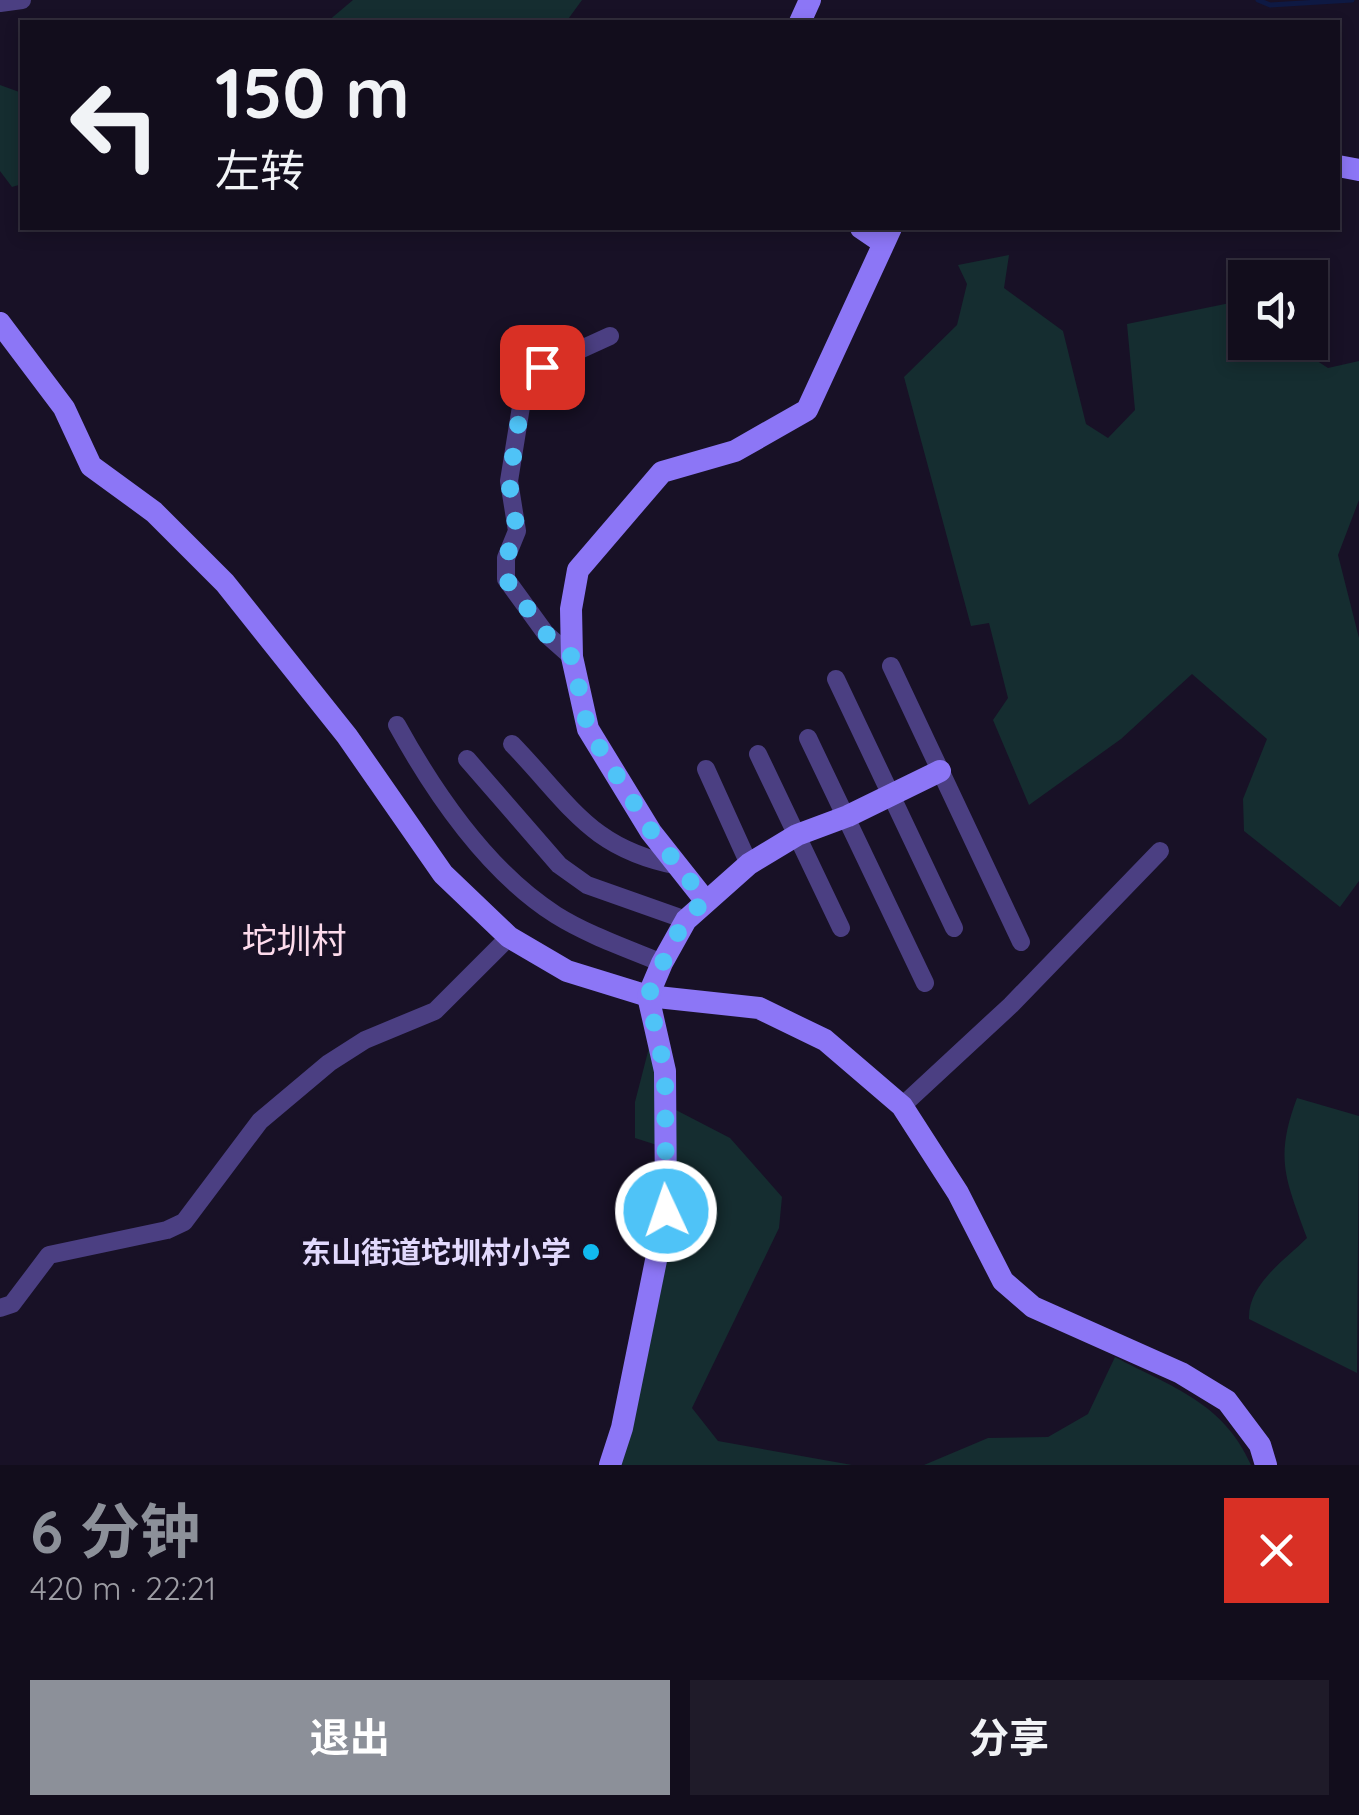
<!DOCTYPE html>
<html lang="zh">
<head>
<meta charset="utf-8">
<style>
  body { margin:0; font-family:Quicksand,"Noto Sans SC",sans-serif; background:#1f1b29; color:#f1f3f6; height:100vh; display:flex; flex-direction:column; font-size:38px; white-space:nowrap }
  * { box-sizing:border-box; margin:0 }
  p { font-size:32px; color:#9c9ca3 }
  .icon { flex:none; width:55px; height:55px; fill:none; stroke:currentColor; stroke-width:2; stroke-linecap:round; stroke-linejoin:round }
  .map { position:relative; height:1465px; overflow:hidden }
  .panel { display:flex; flex-direction:column; background:#120d1c; flex:1 }
  .panel>* { flex:none }
  .top-card { position:absolute; left:20px; top:20px; width:1320px; height:210px; border-radius:0px; box-shadow:0 5px 15px #0003,0 0 0 2px #312d3b; background:#120d1c; color:#f1f3f6; overflow:hidden }
  .fabs { position:absolute; left:1228px; top:260px; display:grid; gap:20px }
  .fabs a { display:grid; place-items:center; width:100px; height:100px; border-radius:0px; background:#120d1c; box-shadow:0 5px 15px #0003,0 0 0 2px #312d3b; font-size:50px }
  .pin { position:absolute; display:grid; place-items:center; width:85px; height:85px; color:#fff; margin:-42px; border-radius:20px; box-shadow:0 5px 15px #0006 }
  .me { position:absolute; width:110px; margin:-55px; rotate:357deg; stroke-linejoin:round; filter:drop-shadow(0 0 8px #0008) }
  .turn { display:flex; align-items:center; gap:35px; height:210px; padding:0 30px; font-size:45px }
  .turn .icon { width:130px; height:130px; stroke-width:2.5 }
  .turn b { display:block; font-size:70px; line-height:85px }
  .round { display:grid; place-items:center; flex:none; width:105px; height:105px; border-radius:0px; background:#1f1b29 }
  .headline { display:flex; align-items:center; justify-content:space-between; height:170px; padding:0 30px }
  h1 { font-size:60px; font-weight:700; line-height:75px; color:#8c9099 }
  .button { display:flex; gap:20px; margin-top:auto; padding:20px 30px }
  .button a { flex:1; height:115px; border-radius:0px; background:#8c9099; color:#fff; font-size:40px; font-weight:700; line-height:115px; text-align:center }
  .button a+a { background:#1f1b29; color:#f1f3f6 }
  .map>svg:first-child { display:block }
  .green { fill:#152d30 }
  .lines { fill:none; stroke-linecap:round; stroke-linejoin:round }
  .stream { stroke:#0e1943; stroke-width:5 }
  .street { stroke:#4b3f82; stroke-width:18 }
  .secondary { stroke:#8c76f6; stroke-width:22 }
  .route { stroke:#4fc3f7; stroke-width:18; stroke-dasharray:0 32.4 }
  .poi-dot { fill:#11baf0; stroke:#181126; stroke-width:4 }
  .labels { text-anchor:middle; dominant-baseline:central; stroke-width:8; stroke-linejoin:round; paint-order:stroke }
  .poi-label { font-size:30px; font-weight:bold; fill:#e2d9fd; stroke:#181126; text-anchor:end }
  .quarter-label { font-size:35px; fill:#fddbec; stroke:#181126 }
</style>
</head>
<body>
<div class="map">
<svg width="1359" height="1465" viewBox="0 0 1359 1465">
  <rect width="100%" height="100%" fill="#181126"/>
  <g class="green">
    <path d="M 353,0 L 582,0 L 566,22 L 327,22 Z"/>
    <path d="M 0,85 L 22,93 L 22,184 L 12,187 L 0,171 Z"/>
    <path d="M 1009,255 L 1004,288 L 1063,331 L 1086,424 L 1108,438 L 1135,410 L 1127,324 L 1230,303 L 1245,313 L 1245,342 L 1289,343 L 1328,368 L 1359,361 L 1359,500 L 1338,555 L 1359,638 L 1359,881 L 1340,907 L 1244,831 L 1243,799 L 1267,739 L 1192,674 L 1121,739 L 1029,805 L 993,720 L 1008,698 L 989,623 L 971,626 L 904,377 L 957,325 L 967,284 L 958,265 Z"/>
    <path d="M 652,1036 L 674,1109 L 730,1138 L 782,1197 L 779,1228 L 692,1408 L 718,1441 L 852,1465 L 610,1465 L 636,1365 L 663,1147 L 635,1138 L 635,1102 Z"/>
    <path d="M 1297,1098 L 1359,1116 L 1357,1373 L 1249,1319 C 1248,1284 1284,1261 1307,1238 C 1286,1180 1274,1159 1297,1098 Z"/>
    <path d="M 1115,1357 C 1173,1388 1223,1402 1251,1465 L 924,1465 L 988,1438 L 1048,1437 L 1088,1414 Z"/>
  </g>
  <g class="lines">
    <path class="stream" d="M 1258,0 L 1270,5 L 1352,0"/>
    <g class="street">
      <path d="M 0,3 L 22,0"/>
      <path d="M 572,657 L 546,634 L 506,579 L 506,558 L 517,531 L 509,481 L 524,388 L 542,367 L 610,336"/>
      <path d="M 891,666 L 1021,942"/>
      <path d="M 836,679 L 954,928"/>
      <path d="M 397,725 C 435,794 487,871 556,915 C 588,935 626,948 662,963"/>
      <path d="M 808,738 L 925,983"/>
      <path d="M 512,744 C 571,805 590,849 679,866"/>
      <path d="M 758,754 L 841,928"/>
      <path d="M 467,759 L 559,865 L 587,885 L 686,920"/>
      <path d="M 706,769 L 749,864"/>
      <path d="M 902,1106 L 1011,1005 L 1160,851"/>
      <path d="M 0,1308 L 12,1304 L 49,1255 L 167,1230 L 184,1222 L 260,1121 L 329,1063 L 365,1040 L 435,1011 L 509,937"/>
    </g>
    <g class="secondary">
      <path d="M 800,22 L 810,0"/>
      <path d="M 1338,166 L 1359,170"/>
      <path d="M 861,228 L 883,243"/>
      <path d="M 0,323 L 64,408 L 91,466 L 154,512 L 225,583 L 347,736 L 443,874 L 509,937 L 567,971 L 648,996 L 759,1008 L 825,1040 L 902,1106 L 958,1193 L 1003,1281 L 1033,1307 L 1181,1373 L 1227,1401 L 1260,1445 L 1266,1465"/>
      <path d="M 704,899 L 651,832 L 588,729 L 572,657 L 571,609 L 578,570 L 662,472 L 735,451 L 807,410 L 891,228"/>
      <path d="M 610,1465 L 622,1428 L 666,1211 L 665,1071 L 648,996 L 662,963 L 686,920 L 749,864 L 797,835 L 848,816 L 940,771"/>
    </g>
  </g>
  <g class="lines">
    <path class="route" d="M 542,367 L 524,388 L 509,482 L 517,531 L 506,558 L 506,579 L 546,634 L 572,657 L 588,729 L 652,832 L 704,899 L 674,938 L 648,996 L 665,1071 L 666,1211"/>
  </g>
  <circle class="poi-dot" cx="591" cy="1252" r="10"/>
  <g class="labels">
    <g class="poi-label">
      <text x="571" y="1252">东山街道坨圳村小学</text>
    </g>
    <g class="quarter-label">
      <text x="294" y="940">坨圳村</text>
    </g>
  </g>
</svg>
<div class="fabs">
<a><svg class="icon" aria-label="sound" viewBox="0 0 24 24"><path d="M4 9h4l5-4v14l-5-4H4zM17 9q2 3 0 6"/></svg></a>
</div>
<div class="pin" style="left:542px;top:367px;background:#d93025"><svg class="icon" aria-label="arrive" viewBox="0 0 24 24"><path d="M6 21V4h12l-3 4 3 4H6"/></svg></div>
<svg class="me" style="left:666px;top:1211px" viewBox="-20 -20 40 40"><circle r="17" fill="#4fc3f7" stroke="#fff" stroke-width="3"/><path d="M0-11L8 9 0 5-8 9z" fill="#fff"/></svg>
<div class="top-card">
<div class="turn"><svg class="icon" aria-label="left" viewBox="0 0 24 24"><path d="M17 20v-9H6M10 6l-5 5 5 5"/></svg><div><b>150 m</b>左转</div></div>
</div>
</div>
<section class="panel">
<div class="headline"><div><h1>6 分钟</h1><p>420 m · 22:21</p></div><a class="round" style="background:#d93025;color:#fff"><svg class="icon" aria-label="close" viewBox="0 0 24 24"><path d="M6 6l12 12M18 6L6 18"/></svg></a></div>
<div class="button"><a>退出</a><a>分享</a></div>
</section>
</body>
</html>
